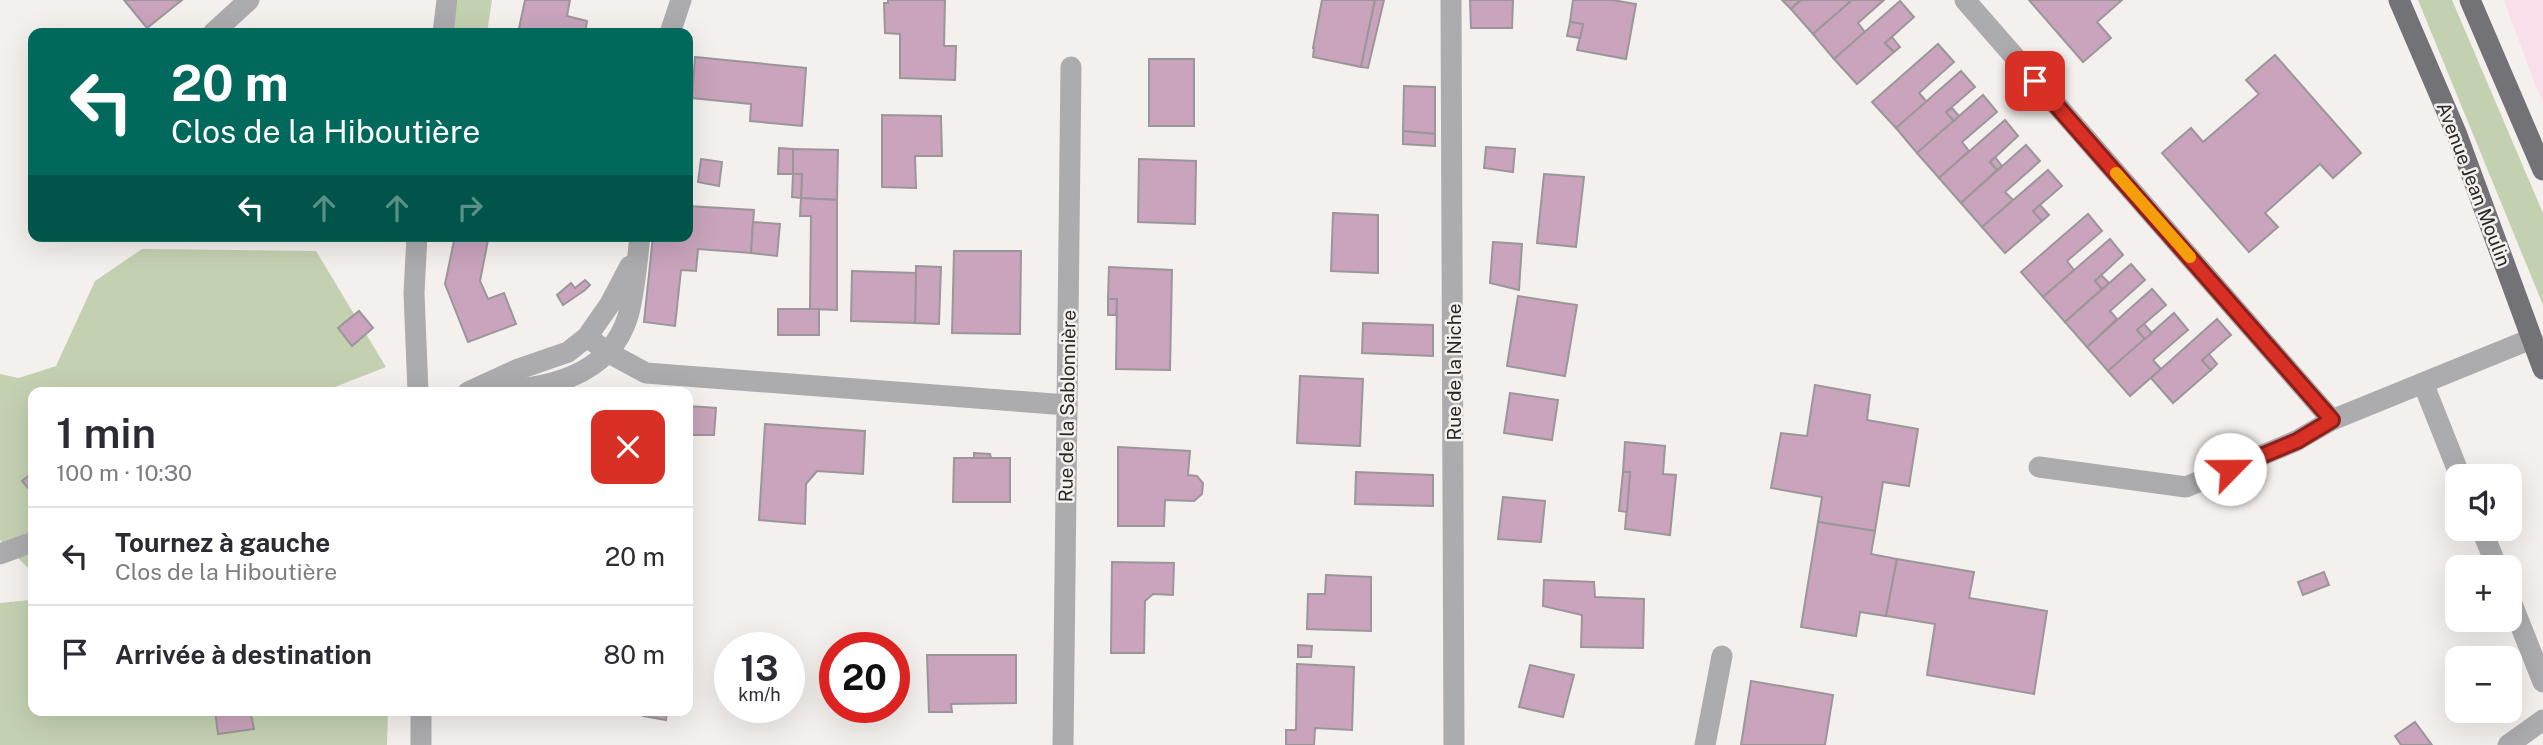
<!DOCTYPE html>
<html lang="fr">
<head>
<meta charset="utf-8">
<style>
  body { margin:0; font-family:"Public Sans",sans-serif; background:#f7f7f7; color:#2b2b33; height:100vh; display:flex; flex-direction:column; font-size:26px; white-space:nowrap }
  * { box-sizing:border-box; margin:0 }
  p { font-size:23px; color:#7c7c81 }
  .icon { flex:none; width:38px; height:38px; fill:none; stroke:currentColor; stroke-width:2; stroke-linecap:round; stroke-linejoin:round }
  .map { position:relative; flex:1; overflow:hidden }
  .details { position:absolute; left:28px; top:387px; width:665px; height:329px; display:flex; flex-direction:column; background:#fff; border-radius:14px; box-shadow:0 7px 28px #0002 }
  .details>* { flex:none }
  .hud { position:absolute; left:28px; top:28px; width:665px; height:214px; border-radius:14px; box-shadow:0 7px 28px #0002; background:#00695c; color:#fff; overflow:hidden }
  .buttons { position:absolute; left:2445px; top:464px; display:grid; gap:14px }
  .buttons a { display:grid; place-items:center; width:77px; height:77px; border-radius:14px; background:#fff; box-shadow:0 7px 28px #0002; font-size:35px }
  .speed { position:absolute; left:714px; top:632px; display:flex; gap:14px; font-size:35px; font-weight:700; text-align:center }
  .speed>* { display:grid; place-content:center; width:91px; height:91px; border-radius:50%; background:#fff; box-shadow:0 7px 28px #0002; line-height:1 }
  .speed small { font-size:18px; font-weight:400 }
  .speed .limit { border:10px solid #d22; background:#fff; color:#111 }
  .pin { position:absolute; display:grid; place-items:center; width:60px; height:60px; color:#fff; margin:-30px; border-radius:14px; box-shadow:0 4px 10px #0006 }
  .me { position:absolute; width:77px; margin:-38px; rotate:67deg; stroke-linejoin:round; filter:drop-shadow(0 0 5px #0008) }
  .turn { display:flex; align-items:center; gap:24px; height:147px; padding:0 28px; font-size:32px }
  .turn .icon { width:91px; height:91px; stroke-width:2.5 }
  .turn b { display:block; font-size:49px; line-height:60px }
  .lanes { display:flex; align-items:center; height:66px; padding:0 28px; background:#0003; justify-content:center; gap:35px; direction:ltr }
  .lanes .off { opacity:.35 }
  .round { display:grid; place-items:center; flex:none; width:74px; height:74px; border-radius:14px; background:#f7f7f7 }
  .headline { display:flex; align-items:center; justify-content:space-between; height:119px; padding:0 28px }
  h1 { font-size:42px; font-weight:600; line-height:52px }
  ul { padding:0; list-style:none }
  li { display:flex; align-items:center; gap:21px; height:98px; padding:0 28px; border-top:2px solid #e1e1e2 }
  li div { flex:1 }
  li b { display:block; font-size:26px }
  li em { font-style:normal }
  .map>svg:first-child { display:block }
  .commercial { fill:#f8dfea }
  .green { fill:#c4d1b1 }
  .building { fill:#c9a4bc; stroke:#9b9699; stroke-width:2 }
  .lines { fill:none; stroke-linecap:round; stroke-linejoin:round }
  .minor { stroke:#acacae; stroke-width:21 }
  .major { stroke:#737276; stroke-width:21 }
  .route-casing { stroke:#8d1f18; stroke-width:18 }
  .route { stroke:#d93025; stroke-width:12 }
  .slow { stroke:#f59e0b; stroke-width:12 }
  .labels { text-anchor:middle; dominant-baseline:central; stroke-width:5; stroke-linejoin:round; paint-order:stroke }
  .street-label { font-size:19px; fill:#292826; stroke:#f4f0ed }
</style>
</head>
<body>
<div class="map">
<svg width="2543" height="745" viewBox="0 0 2543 745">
  <rect width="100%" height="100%" fill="#f4f0ed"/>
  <path class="commercial" d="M 2504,0 L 2543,0 L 2543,102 L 2536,87 Z"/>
  <g class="green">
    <path d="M 458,0 L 492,0 L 487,33 L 452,33 Z"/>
    <path d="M 2418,0 L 2452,0 L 2543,213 L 2543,305 Z"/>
    <path d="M 142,249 L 316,251 L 386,367 L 322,392 L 33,392 L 33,573 L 0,540 L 0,374 L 19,378 L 56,366 L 95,281 Z"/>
    <path d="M 33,592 L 33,710 L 388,711 L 387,745 L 0,745 L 0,603 L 30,600 Z"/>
  </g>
  <g class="building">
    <path d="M 124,0 L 182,0 L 147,28 Z"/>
    <path d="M 525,0 L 570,0 L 567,16 L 587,21 L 585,33 L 518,33 Z"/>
    <path d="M 888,0 L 945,0 L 944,46 L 956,46 L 955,80 L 900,78 L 900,34 L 885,33 L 884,3 L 888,3 Z"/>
    <path d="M 1322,0 L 1375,0 L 1361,67 L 1313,57 L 1314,48 L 1313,48 Z"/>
    <path d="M 1375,0 L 1384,0 L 1368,68 L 1361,67 Z"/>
    <path d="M 1470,0 L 1513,0 L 1512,28 L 1471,28 Z"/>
    <path d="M 1573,0 L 1612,0 L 1636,4 L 1626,59 L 1577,50 L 1583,24 L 1570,22 Z"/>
    <path d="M 1782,0 L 1801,0 L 1791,9 Z"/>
    <path d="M 1801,0 L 1848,0 L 1850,2 L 1813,34 L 1791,9 Z"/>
    <path d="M 1852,0 L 1884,0 L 1858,23 L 1865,32 L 1834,59 L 1813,34 Z"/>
    <path d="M 2029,0 L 2122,0 L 2097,22 L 2111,38 L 2083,62 Z"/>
    <path d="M 1900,1 L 1914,17 L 1885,43 L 1894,52 L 1857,84 L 1834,59 Z"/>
    <path d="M 1570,22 L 1583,24 L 1580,38 L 1567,36 Z"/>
    <path d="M 1892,37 L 1900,47 L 1894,52 L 1885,43 Z"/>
    <path d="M 1938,44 L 1954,62 L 1919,93 L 1927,102 L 1896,128 L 1872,102 Z"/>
    <path d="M 2275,55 L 2361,153 L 2333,178 L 2320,164 L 2265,213 L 2278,227 L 2249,252 L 2162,153 L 2191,128 L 2203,142 L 2259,94 L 2246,80 Z"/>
    <path d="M 695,57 L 806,68 L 802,126 L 750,121 L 751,104 L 692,98 Z"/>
    <rect x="1149" y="59" width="45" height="67"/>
    <path d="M 1961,71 L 1975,87 L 1946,112 L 1954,121 L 1917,153 L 1896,128 Z"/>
    <path d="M 1404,86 L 1435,87 L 1435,134 L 1403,131 Z"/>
    <path d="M 1983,95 L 1997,112 L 1962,142 L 1969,151 L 1939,178 L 1917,153 Z"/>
    <path d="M 1952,108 L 1959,116 L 1954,121 L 1946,112 Z"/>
    <path d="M 882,115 L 941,116 L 942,156 L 915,156 L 916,188 L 882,187 Z"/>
    <path d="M 2005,120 L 2018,136 L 1990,162 L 1997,170 L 1961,203 L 1939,178 Z"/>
    <path d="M 1403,131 L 1435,134 L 1435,146 L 1403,144 Z"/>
    <path d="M 2026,145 L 2040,161 L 2005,192 L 2013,200 L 1982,227 L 1961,203 Z"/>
    <path d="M 1486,147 L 1515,149 L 1513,172 L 1484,168 Z"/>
    <path d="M 779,148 L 793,149 L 793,174 L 778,174 Z"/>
    <path d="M 793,149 L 838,150 L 837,200 L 801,198 L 802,174 L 793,174 Z"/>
    <path d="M 1995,157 L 2002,166 L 1997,170 L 1990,162 Z"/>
    <path d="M 701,159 L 722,162 L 719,186 L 698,182 Z"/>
    <path d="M 1139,159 L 1196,161 L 1195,224 L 1138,222 Z"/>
    <path d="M 2048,170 L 2062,186 L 2033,211 L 2042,221 L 2005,253 L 1982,227 Z"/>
    <path d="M 793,174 L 802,174 L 801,198 L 792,197 Z"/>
    <path d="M 1544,174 L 1584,177 L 1576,247 L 1537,243 Z"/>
    <path d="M 801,198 L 837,200 L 837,310 L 810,309 L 811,216 L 800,216 Z"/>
    <path d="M 2040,205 L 2049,215 L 2042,221 L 2033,211 Z"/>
    <path d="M 688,206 L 754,210 L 751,253 L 698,249 L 696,271 L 681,270 L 675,326 L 644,322 L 653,236 L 688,236 Z"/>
    <path d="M 1333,213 L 1378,215 L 1378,273 L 1331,271 Z"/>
    <path d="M 2088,214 L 2102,231 L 2067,261 L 2074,270 L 2043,297 L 2021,272 Z"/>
    <path d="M 753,222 L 780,224 L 777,256 L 751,253 Z"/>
    <path d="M 455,236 L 482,236 L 482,239 L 488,240 L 480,281 L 488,299 L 504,293 L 516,324 L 468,342 L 445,284 Z"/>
    <path d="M 2110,239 L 2123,255 L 2095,281 L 2102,289 L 2065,322 L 2043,297 Z"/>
    <path d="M 1493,242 L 1522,244 L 1519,290 L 1490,283 Z"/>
    <path d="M 954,251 L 1021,251 L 1020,334 L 952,333 Z"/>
    <path d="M 2131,264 L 2145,280 L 2110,311 L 2117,319 L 2087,347 L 2065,322 Z"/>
    <path d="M 916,266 L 941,267 L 939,324 L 915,323 Z"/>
    <path d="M 1109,267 L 1172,270 L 1170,370 L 1116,369 L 1117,299 L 1108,299 Z"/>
    <path d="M 852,271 L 916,273 L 915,323 L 851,321 Z"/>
    <path d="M 2101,275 L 2109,283 L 2102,289 L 2095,281 Z"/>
    <path d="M 585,280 L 590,285 L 585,290 L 563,305 L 557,295 L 571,283 L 575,288 Z"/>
    <path d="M 2152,289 L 2166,305 L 2137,330 L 2145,339 L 2108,371 L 2087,347 Z"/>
    <path d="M 1518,296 L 1577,305 L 1565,376 L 1507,366 Z"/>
    <path d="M 1108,299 L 1117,299 L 1116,315 L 1108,315 Z"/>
    <rect x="778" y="309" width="41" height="26"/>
    <path d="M 359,311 L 373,328 L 352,346 L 338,328 Z"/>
    <path d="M 2174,313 L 2188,330 L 2153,360 L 2161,369 L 2130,396 L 2108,371 Z"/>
    <path d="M 2217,319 L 2231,335 L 2202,360 L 2211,370 L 2173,403 L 2151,378 Z"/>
    <path d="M 1363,323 L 1433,325 L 1433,356 L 1362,353 Z"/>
    <path d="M 2144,324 L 2152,333 L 2145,339 L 2137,330 Z"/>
    <path d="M 2209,354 L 2217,364 L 2211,370 L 2202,360 Z"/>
    <path d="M 1300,376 L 1363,379 L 1360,446 L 1297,443 Z"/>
    <path d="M 1815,385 L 1870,395 L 1867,420 L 1918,429 L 1909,486 L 1883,482 L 1875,531 L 1818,522 L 1822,497 L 1771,488 L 1781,433 L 1807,436 Z"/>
    <path d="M 1510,393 L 1558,400 L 1552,440 L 1504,433 Z"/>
    <path d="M 688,406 L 716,408 L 714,435 L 690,435 L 689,455 Z"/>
    <path d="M 765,424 L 865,431 L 863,474 L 817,471 L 806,484 L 805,524 L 759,520 Z"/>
    <path d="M 1625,442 L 1665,446 L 1663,474 L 1676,475 L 1670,535 L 1625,529 L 1630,472 L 1623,472 Z"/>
    <path d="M 1118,447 L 1190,451 L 1188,475 L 1197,476 L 1203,483 L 1202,494 L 1194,501 L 1165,500 L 1164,526 L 1118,526 Z"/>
    <path d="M 974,453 L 990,454 L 991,458 L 974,458 Z"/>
    <path d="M 954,458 L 1010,458 L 1010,502 L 953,502 Z"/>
    <path d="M 33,472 L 33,494 L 22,481 Z"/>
    <path d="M 1356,472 L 1433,475 L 1433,506 L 1355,504 Z"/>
    <path d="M 1623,472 L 1630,472 L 1627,512 L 1619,511 Z"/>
    <path d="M 1503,497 L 1545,501 L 1541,542 L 1498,539 Z"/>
    <path d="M 1818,522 L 1875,531 L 1871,554 L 1897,559 L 1886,616 L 1860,612 L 1856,636 L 1801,627 Z"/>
    <path d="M 1897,559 L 1974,572 L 1969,598 L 2047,611 L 2034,694 L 1927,675 L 1935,624 L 1886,616 Z"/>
    <path d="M 1112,562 L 1174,563 L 1173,595 L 1153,594 L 1145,601 L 1144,653 L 1111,653 Z"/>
    <path d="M 2324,572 L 2329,585 L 2303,595 L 2298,582 Z"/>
    <path d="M 1326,575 L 1371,577 L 1371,631 L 1307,629 L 1308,594 L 1325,594 Z"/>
    <path d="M 1544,580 L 1594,582 L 1595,597 L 1644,599 L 1643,648 L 1581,647 L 1582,615 L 1543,606 Z"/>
    <path d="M 1298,645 L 1312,646 L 1311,657 L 1298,657 Z"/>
    <path d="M 927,655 L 1016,655 L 1016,703 L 951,704 L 952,712 L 929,712 Z"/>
    <path d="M 1297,664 L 1354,667 L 1352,730 L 1315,728 L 1314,745 L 1286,745 L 1286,730 L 1296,730 Z"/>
    <path d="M 1530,665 L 1574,675 L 1563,717 L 1519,707 Z"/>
    <path d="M 1751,681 L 1833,695 L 1825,745 L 1741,745 Z"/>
    <path d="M 215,710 L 250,710 L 254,729 L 218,734 Z"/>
    <path d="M 643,710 L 667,710 L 666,720 L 643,716 Z"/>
    <path d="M 2415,722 L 2432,745 L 2401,745 L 2395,736 Z"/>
  </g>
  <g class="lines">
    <g class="minor">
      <path d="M 1451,0 L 1454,745"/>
      <path d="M 1965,0 L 2332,420"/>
      <path d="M 213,33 L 249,0"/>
      <path d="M 443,33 L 447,0"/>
      <path d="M 670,33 L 681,0"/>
      <path d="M 417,236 L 414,293 L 418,392"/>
      <path d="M 587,337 L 609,353 L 646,373 L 1067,405"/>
      <path d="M 2423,383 L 2460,476"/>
      <path d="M 468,392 L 516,370 L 568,352 L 587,337 L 610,304 L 630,266"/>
      <path d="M 486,392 C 543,389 609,379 628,316 C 635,291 637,262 640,236"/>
      <path d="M 2039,467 L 2186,487 L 2296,441 L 2332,420 L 2531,339"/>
      <path d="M 2481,528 L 2497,567"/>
      <path d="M 0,554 L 33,542"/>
      <path d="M 2510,599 L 2543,682"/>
      <path d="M 421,745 L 421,710"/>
      <path d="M 1063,745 L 1071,67"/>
      <path d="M 1705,745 L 1722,656"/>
      <path d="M 2508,745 L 2543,720"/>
    </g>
    <g class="major">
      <path d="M 2399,0 L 2457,135 L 2543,369"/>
      <path d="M 2470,0 L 2543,170"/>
    </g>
  </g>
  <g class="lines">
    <defs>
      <path id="route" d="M 2035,81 L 2332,420 L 2297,441 L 2230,469"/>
    </defs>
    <use href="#route" class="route-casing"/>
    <use href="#route" class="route"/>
    <path class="slow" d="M 2116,173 L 2190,257"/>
  </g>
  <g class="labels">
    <g class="street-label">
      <text transform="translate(2474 184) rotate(69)">Avenue Jean Moulin</text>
      <text transform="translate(1454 372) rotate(-90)">Rue de la Niche</text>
      <text transform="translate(1067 406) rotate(-89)">Rue de la Sablonnière</text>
    </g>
  </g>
</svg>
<div class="buttons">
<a><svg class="icon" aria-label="sound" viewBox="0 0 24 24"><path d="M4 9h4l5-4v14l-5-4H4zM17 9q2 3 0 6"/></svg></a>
<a>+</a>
<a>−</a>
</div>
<div class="speed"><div>13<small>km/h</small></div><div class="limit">20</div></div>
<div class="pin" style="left:2035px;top:81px;background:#d93025"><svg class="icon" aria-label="arrive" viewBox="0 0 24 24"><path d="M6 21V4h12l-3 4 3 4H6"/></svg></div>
<svg class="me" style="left:2230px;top:469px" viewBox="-20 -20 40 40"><circle r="19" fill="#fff"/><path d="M0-13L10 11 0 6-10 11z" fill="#d93025"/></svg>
<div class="hud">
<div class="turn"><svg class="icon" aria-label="left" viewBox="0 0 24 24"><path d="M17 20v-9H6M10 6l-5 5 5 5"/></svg><div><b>20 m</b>Clos de la Hiboutière</div></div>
<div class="lanes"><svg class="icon" aria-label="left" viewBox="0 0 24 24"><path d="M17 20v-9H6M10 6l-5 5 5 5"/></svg><svg class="icon off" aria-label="ahead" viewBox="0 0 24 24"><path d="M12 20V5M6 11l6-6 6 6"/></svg><svg class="icon off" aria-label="ahead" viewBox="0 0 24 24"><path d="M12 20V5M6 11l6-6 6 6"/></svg><svg class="icon off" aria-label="right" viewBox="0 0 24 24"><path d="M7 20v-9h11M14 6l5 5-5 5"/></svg></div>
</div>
<section class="details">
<div class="headline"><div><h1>1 min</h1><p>100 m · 10:30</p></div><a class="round" style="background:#d93025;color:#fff"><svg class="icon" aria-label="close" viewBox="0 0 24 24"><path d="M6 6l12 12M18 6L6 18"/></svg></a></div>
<ul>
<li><svg class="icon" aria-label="left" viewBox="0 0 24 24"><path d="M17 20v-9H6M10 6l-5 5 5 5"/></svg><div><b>Tournez à gauche</b><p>Clos de la Hiboutière</p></div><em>20 m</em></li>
<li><svg class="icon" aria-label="arrive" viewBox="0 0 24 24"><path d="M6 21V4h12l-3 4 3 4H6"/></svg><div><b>Arrivée à destination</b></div><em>80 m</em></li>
</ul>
</section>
</div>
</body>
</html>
